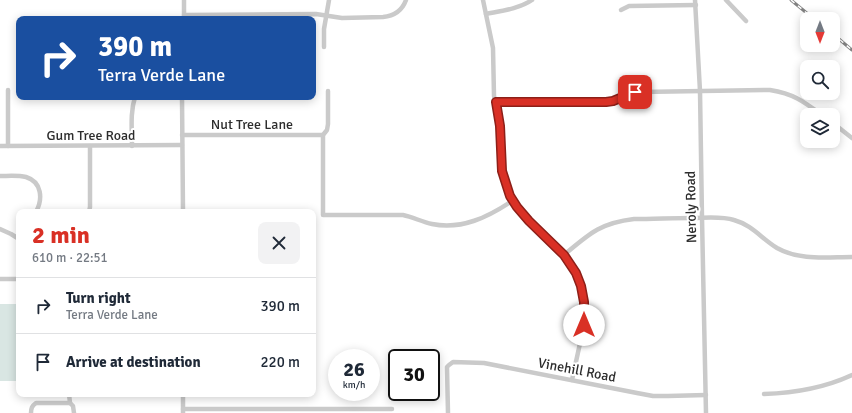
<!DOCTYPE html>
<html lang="en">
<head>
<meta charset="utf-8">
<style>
  body { margin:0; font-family:Signika,sans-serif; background:#f2f2f3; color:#1f2937; height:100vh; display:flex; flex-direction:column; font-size:15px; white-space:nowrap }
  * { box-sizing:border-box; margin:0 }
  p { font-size:13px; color:#747a83 }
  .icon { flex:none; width:22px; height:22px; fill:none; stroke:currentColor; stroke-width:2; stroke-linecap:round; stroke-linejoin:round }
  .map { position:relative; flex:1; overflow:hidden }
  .panel { position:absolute; left:16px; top:209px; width:300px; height:188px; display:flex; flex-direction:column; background:#fff; border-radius:8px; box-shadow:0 2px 10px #0003 }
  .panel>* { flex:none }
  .banner { position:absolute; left:16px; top:16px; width:300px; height:84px; border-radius:8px; box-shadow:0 2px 10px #0003; background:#1a4fa0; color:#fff; overflow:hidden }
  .needle { width:26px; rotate:180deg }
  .fabs { position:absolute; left:800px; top:12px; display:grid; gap:8px }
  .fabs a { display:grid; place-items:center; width:40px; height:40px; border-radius:8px; background:#fff; box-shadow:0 2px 10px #0003; font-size:20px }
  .speed { position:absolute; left:328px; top:349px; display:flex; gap:8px; font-size:20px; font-weight:700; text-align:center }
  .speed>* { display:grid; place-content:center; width:52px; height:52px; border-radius:50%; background:#fff; box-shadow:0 2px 10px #0003; line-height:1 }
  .speed small { font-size:10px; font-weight:400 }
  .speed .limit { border:2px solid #111; border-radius:6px; background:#fff; color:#111 }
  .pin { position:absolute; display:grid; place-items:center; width:34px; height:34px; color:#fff; margin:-17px; border-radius:8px; box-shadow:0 2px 6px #0006 }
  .me { position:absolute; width:44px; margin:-22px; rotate:0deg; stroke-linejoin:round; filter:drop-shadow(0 0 3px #0008) }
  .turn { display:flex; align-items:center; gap:14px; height:84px; padding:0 16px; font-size:18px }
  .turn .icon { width:52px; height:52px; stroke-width:2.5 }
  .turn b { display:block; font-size:28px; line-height:34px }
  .round { display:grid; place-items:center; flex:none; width:42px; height:42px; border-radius:8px; background:#f2f2f3 }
  .head { display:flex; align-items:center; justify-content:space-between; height:68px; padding:0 16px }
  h1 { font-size:24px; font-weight:700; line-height:30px; color:#d93025 }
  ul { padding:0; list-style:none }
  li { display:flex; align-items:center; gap:12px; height:56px; padding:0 16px; border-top:1px solid #e0e1e3 }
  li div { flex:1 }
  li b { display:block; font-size:15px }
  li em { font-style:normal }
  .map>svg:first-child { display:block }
  .green { fill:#d9e6e3 }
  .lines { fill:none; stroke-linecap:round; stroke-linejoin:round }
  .minor { stroke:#cacaca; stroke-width:4.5 }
  .rail-casing { stroke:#828282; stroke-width:3 }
  .rail { stroke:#fff; stroke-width:1.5; stroke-dasharray:4.5; stroke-linecap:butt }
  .route-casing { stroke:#8d1f18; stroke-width:10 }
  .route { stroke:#d93025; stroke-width:7 }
  .labels { text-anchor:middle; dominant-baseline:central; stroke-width:4; stroke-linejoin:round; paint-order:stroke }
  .street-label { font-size:14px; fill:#2d2d2d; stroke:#fff }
</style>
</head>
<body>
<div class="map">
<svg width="852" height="413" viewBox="0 0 852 413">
  <rect width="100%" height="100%" fill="#fff"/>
  <rect class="green" x="0" y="304" width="19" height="77"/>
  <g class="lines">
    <g class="minor">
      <path d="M 184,0 L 184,19"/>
      <path d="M 483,0 L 493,48 L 494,96 L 500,126 L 503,171 L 505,183 L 512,201 L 517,207 L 529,221 L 564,255 L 576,273 L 581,286 L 584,302 L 584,325 L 572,380"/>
      <path d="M 695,0 L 700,91 L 702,218 L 706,413"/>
      <path d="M 726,0 L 746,21"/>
      <path d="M 621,10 L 629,6 L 696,5"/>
      <path d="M 486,14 C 501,11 519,9 532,0"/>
      <path d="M 184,15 L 316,14 L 342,18 L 383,17 C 394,16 402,11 406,0"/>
      <path d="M 324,47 L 324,29 L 329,0"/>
      <path d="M 8,90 L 8,146"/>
      <path d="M 328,91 L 328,124 L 327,130 L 323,135 L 323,215 L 403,215 C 413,217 422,222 432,224 C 462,230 488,217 512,201"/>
      <path d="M 182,97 L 183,212"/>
      <path d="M 495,102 L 606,102 C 618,100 629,93 641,92 L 770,90 C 794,94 803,101 822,115"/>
      <path d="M 833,123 L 852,138"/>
      <path d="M 182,135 L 323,135"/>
      <path d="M 0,146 L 182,145"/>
      <path d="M 132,146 C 132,129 130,113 135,97"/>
      <path d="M 0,176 C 8,176 18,175 26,177 C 42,182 43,199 36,212"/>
      <path d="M 89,212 L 90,207 L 90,146"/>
      <path d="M 0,229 L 11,234 L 19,239"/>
      <path d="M 564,255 C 589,234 600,223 634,219 C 653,219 673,218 692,218 C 706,218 721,216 734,220 C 752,225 762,239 777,248 C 800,261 827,257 852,257"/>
      <path d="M 0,279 L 19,279"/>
      <path d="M 69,394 L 70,403"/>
      <path d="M 764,394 C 795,393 824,388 852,375"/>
      <path d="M 183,409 L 392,409"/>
      <path d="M 31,413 C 31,408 32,406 36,403 L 70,403 L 73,406 L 74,413"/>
      <path d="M 183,413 L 183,394"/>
      <path d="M 448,413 L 447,367 L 449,365 L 453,362 L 484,363 L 637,393 L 653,396 L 668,396 L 706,395"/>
    </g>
    <defs>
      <g id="rail">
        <path d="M 791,0 L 814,19"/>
        <path d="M 833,34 L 852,50"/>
      </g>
    </defs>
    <use href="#rail" class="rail-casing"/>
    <use href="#rail" class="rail"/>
  </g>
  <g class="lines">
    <defs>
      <path id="route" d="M 584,325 L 584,302 L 581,286 L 576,273 L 564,255 L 529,221 L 517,207 L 510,196 L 502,171 L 500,126 L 496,102 L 606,102 L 613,101 L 635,92"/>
    </defs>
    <use href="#route" class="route-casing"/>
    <use href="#route" class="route"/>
  </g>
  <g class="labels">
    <g class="street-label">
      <text x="252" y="124">Nut Tree Lane</text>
      <text x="91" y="135">Gum Tree Road</text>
      <text transform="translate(691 207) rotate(-91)">Neroly Road</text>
      <text transform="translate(577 370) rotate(11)">Vinehill Road</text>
    </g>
  </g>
</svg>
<div class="fabs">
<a><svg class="needle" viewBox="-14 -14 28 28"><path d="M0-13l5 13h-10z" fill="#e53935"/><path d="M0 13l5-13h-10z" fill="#747a83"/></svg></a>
<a><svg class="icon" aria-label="search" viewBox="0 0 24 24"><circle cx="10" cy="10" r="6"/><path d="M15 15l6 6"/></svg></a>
<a><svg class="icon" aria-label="layers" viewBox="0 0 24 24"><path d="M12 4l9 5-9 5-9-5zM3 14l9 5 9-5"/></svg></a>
</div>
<div class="speed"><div>26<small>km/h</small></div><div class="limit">30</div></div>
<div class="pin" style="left:635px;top:92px;background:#d93025"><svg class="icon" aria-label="arrive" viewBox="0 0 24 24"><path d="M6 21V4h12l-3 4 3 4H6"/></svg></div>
<svg class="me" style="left:584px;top:325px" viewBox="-20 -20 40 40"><circle r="19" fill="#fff"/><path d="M0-13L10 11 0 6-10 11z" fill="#d93025"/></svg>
<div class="banner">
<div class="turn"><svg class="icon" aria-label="right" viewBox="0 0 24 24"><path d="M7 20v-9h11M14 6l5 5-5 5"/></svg><div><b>390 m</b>Terra Verde Lane</div></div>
</div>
<section class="panel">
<div class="head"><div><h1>2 min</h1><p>610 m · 22:51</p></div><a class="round"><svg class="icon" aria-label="close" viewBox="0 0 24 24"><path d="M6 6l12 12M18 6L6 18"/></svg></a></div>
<ul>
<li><svg class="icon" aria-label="right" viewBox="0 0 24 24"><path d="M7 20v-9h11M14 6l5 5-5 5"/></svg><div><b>Turn right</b><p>Terra Verde Lane</p></div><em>390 m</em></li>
<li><svg class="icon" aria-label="arrive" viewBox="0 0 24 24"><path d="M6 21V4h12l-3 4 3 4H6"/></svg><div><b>Arrive at destination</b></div><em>220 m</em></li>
</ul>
</section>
</div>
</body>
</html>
